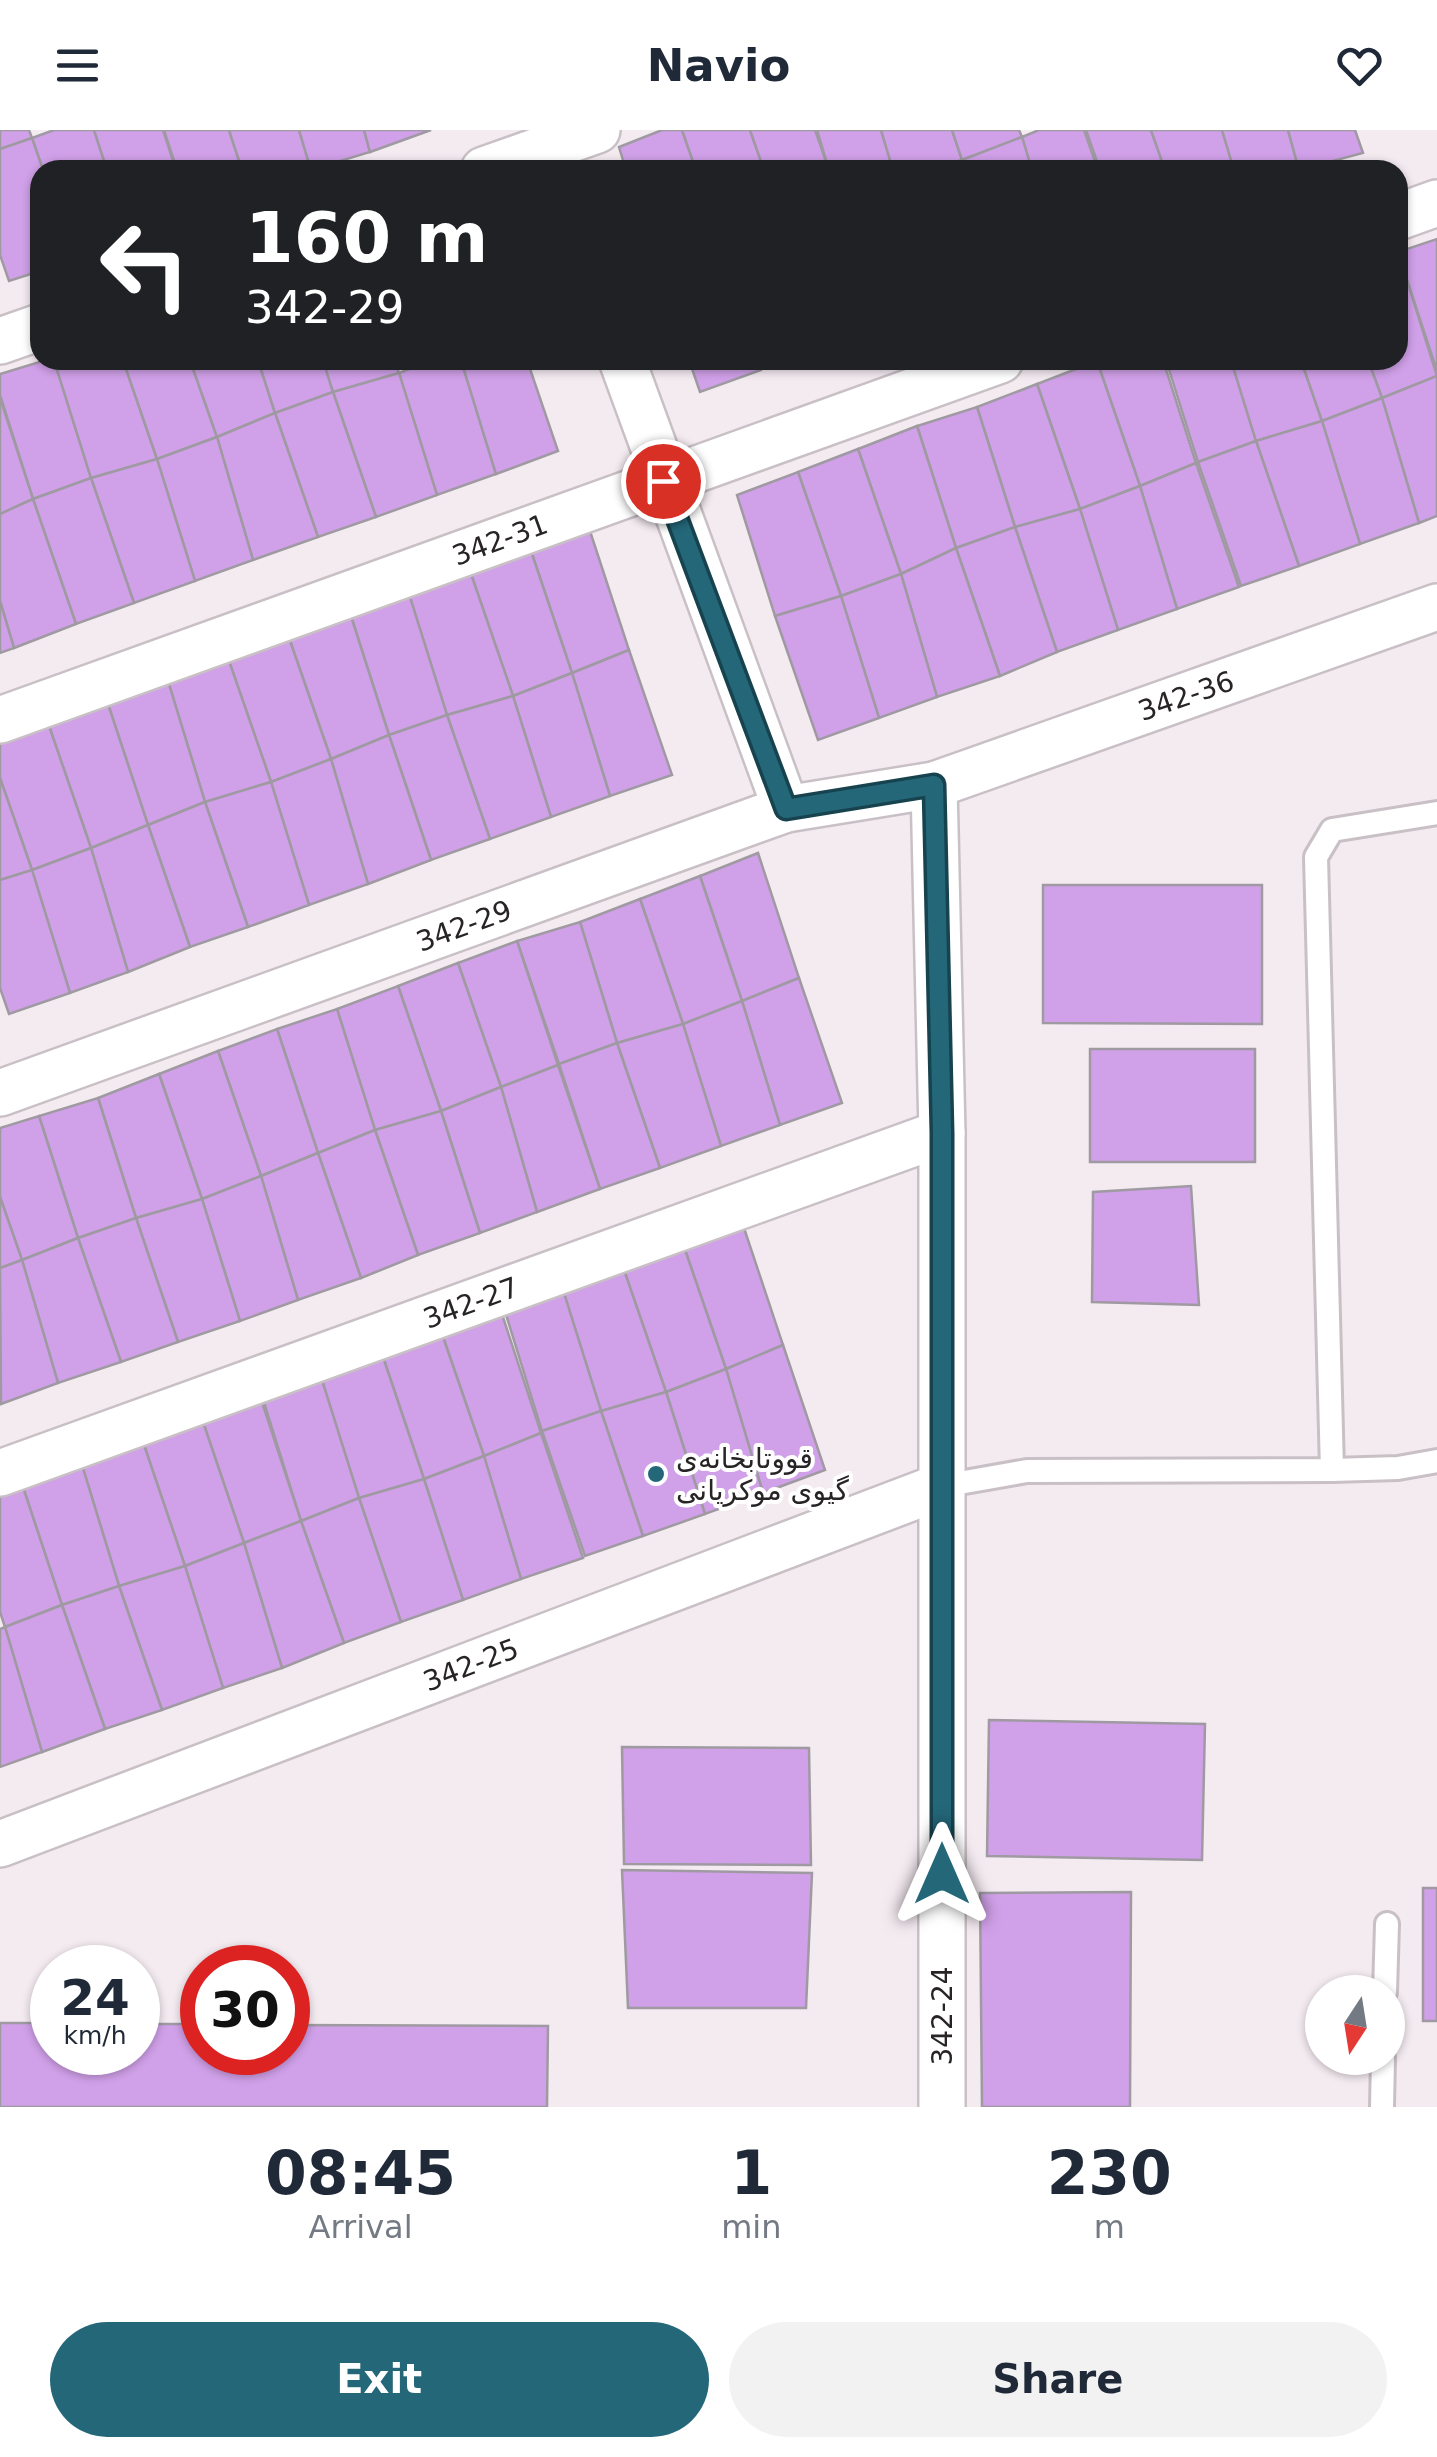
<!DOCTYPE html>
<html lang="en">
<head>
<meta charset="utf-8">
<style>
  body { margin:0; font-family:"DejaVu Sans","Noto Naskh Arabic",sans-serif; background:#f2f2f3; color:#1f2937; height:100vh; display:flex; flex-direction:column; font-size:38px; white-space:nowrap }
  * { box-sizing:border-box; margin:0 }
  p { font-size:32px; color:#747a83 }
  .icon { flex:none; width:55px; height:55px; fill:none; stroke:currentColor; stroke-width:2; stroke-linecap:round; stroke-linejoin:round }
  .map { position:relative; height:1977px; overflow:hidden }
  .drawer { display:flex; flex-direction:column; background:#fff; flex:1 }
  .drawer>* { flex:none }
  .top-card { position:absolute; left:30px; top:30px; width:1378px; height:210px; border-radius:30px; box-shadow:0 2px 8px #0004; background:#202124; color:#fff; overflow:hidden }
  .needle { width:65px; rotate:192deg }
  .buttons { position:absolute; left:1305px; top:1845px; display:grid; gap:20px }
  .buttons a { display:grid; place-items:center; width:100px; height:100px; border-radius:50%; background:#fff; box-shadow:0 2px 8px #0004; font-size:50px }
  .speed { position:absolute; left:30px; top:1815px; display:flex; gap:20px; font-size:50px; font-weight:700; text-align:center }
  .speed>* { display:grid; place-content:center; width:130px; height:130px; border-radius:50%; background:#fff; box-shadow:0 2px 8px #0004; line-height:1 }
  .speed small { font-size:25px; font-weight:400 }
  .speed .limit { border:15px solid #d22; background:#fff; color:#111 }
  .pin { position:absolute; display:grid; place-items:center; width:85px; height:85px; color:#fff; margin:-42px; border:5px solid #fff; border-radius:50%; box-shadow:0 2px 10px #0007 }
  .me { position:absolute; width:110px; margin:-55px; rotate:0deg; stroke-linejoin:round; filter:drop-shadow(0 0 8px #0008) }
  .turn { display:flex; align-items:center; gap:35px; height:210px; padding:0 50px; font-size:45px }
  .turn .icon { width:130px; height:130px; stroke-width:2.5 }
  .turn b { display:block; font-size:70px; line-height:85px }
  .eta { display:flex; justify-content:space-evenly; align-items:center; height:170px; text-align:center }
  .eta b { font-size:60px; font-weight:800; line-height:70px }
  .primary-button { display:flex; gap:20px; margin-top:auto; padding:20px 50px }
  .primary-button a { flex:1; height:115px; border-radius:60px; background:#246779; color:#fff; font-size:40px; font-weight:800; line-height:115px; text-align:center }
  .primary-button a+a { background:#f2f2f3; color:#1f2937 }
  header { display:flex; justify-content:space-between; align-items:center; height:130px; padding:0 50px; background:#fff; font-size:45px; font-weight:800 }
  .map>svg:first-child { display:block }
  .building { fill:#d0a0e8; stroke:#9f9aa2; stroke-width:2.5 }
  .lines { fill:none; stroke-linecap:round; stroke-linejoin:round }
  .lane-casing { stroke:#c9c0c6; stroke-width:28 }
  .street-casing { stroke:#c9c0c6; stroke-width:50 }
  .lane { stroke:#fff; stroke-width:22 }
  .street { stroke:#fff; stroke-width:45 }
  .route-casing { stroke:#17434f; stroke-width:25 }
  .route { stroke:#246779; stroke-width:18 }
  .poi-dot { fill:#246779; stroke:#fff; stroke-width:4 }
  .labels { text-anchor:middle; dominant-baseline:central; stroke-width:8; stroke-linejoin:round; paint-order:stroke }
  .street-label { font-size:28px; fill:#282426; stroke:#fff }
  .poi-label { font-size:28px; fill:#282426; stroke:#fff; text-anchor:start }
</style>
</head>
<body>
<header><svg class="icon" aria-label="menu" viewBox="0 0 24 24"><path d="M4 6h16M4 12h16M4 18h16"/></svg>Navio<svg class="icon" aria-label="heart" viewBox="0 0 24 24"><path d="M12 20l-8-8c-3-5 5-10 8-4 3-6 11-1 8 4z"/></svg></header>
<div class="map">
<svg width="1437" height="1977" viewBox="0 0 1437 1977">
  <rect width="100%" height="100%" fill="#f4ebf1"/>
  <g class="building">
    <path d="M 0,0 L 29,0 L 32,8 L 0,19 Z"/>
    <path d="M 54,0 L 94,0 L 107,40 L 43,40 L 32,8 Z"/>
    <path d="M 94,0 L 163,0 L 176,40 L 107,40 Z"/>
    <path d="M 164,0 L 229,0 L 242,40 L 177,40 Z"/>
    <path d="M 229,0 L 299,0 L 311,40 L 242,40 Z"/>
    <path d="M 299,0 L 364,0 L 370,22 L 311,40 Z"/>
    <path d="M 364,0 L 431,0 L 370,22 Z"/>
    <path d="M 662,0 L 682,0 L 696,40 L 626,40 L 619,17 Z"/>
    <path d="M 682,0 L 750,0 L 764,40 L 696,40 Z"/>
    <path d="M 750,0 L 815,0 L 829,40 L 764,40 Z"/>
    <path d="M 817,0 L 881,0 L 893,40 L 829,40 Z"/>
    <path d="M 881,0 L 952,0 L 962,30 L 928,40 L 893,40 Z"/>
    <path d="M 952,0 L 1019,0 L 1022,7 L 962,30 Z"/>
    <path d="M 1039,0 L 1084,0 L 1098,40 L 1032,40 L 1022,7 Z"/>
    <path d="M 1086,0 L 1151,0 L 1165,40 L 1100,40 Z"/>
    <path d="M 1151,0 L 1222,0 L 1234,40 L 1165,40 Z"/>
    <path d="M 1222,0 L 1288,0 L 1299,40 L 1234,40 Z"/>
    <path d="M 1288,0 L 1355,0 L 1363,23 L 1299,40 Z"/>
    <path d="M 1022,7 L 1032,40 L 965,40 L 962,30 Z"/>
    <path d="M 32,8 L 43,40 L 40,141 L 9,151 L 0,125 L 0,19 Z"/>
    <path d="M 1437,109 L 1437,241 L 1398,122 Z"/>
    <path d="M 1398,122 L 1437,246 L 1382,268 L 1368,230 L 1398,230 Z"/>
    <path d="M 46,230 L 54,230 L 91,348 L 33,369 L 0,265 L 0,244 Z"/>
    <path d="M 54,230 L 123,230 L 157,329 L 91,348 Z"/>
    <path d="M 123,230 L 190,230 L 217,307 L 157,329 Z"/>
    <path d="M 190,230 L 258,230 L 275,283 L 217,307 Z"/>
    <path d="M 258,230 L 323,230 L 333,262 L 275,283 Z"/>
    <path d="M 323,230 L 394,230 L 399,243 L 333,262 Z"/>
    <path d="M 431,230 L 461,230 L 496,344 L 437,365 L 399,243 Z"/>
    <path d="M 461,230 L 527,230 L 558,321 L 496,344 Z"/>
    <path d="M 689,230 L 758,230 L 761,240 L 700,262 Z"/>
    <path d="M 1163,230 L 1196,333 L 1140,356 L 1097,231 Z"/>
    <path d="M 1166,230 L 1231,230 L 1256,311 L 1198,332 Z"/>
    <path d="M 1231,230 L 1301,230 L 1322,291 L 1256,311 Z"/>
    <path d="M 1301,230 L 1368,230 L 1382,268 L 1322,291 Z"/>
    <path d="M 1097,231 L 1140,356 L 1080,379 L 1037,254 Z"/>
    <path d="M 399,243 L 437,365 L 376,387 L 333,262 Z"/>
    <path d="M 1437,246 L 1437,386 L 1419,393 L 1382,268 Z"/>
    <path d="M 1037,254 L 1080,379 L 1015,397 L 977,277 Z"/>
    <path d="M 333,262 L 376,387 L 318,407 L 275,283 Z"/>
    <path d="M 0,268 L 33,369 L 0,384 Z"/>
    <path d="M 1382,268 L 1419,393 L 1360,414 L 1322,291 Z"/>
    <path d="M 977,277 L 1015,397 L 956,418 L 917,296 Z"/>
    <path d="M 275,283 L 318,407 L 253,430 L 217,307 Z"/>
    <path d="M 1322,291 L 1360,414 L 1299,436 L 1256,311 Z"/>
    <path d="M 917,296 L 956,418 L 901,444 L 858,319 Z"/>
    <path d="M 217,307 L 253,430 L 195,451 L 157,329 Z"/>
    <path d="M 1256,311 L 1299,436 L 1241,456 L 1198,332 Z"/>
    <path d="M 858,319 L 901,444 L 841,466 L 798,342 Z"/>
    <path d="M 157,329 L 195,451 L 134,473 L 91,348 Z"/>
    <path d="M 1196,333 L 1239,457 L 1177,479 L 1140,356 Z"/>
    <path d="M 798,342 L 841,466 L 775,486 L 737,365 Z"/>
    <path d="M 91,348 L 134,473 L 76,494 L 33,369 Z"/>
    <path d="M 1140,356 L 1177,479 L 1118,500 L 1080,379 Z"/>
    <path d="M 33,369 L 76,494 L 14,518 L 0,471 L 0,384 Z"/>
    <path d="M 1080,379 L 1118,500 L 1057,522 L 1015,397 Z"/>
    <path d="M 588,395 L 629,520 L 572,543 L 530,418 Z"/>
    <path d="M 1015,397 L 1057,522 L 1000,546 L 956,418 Z"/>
    <path d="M 530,418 L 572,543 L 513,566 L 470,441 Z"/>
    <path d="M 956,418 L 1000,546 L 937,567 L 901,444 Z"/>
    <path d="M 470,441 L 513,566 L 447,585 L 409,464 Z"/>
    <path d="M 901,444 L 937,567 L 879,588 L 841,466 Z"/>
    <path d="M 409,464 L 447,585 L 389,605 L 350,483 Z"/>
    <path d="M 841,466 L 879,588 L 818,610 L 775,486 Z"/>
    <path d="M 0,471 L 14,518 L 0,523 Z"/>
    <path d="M 350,483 L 389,605 L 331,629 L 288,505 Z"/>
    <path d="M 288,505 L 331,629 L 271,652 L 228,528 Z"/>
    <path d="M 629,520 L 672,645 L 610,666 L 572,543 Z"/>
    <path d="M 228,528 L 271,652 L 205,672 L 168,551 Z"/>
    <path d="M 572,543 L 610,666 L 551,687 L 513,566 Z"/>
    <path d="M 168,551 L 205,672 L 148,695 L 107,571 Z"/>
    <path d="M 513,566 L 551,687 L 490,709 L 447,585 Z"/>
    <path d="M 107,571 L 148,695 L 91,718 L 48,593 Z"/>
    <path d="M 447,585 L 490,709 L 431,730 L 389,605 Z"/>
    <path d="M 48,593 L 91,718 L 32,740 L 0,648 L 0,612 Z"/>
    <path d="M 389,605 L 431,730 L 368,754 L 331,629 Z"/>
    <path d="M 331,629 L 368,754 L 309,775 L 271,652 Z"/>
    <path d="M 0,648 L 32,740 L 0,750 Z"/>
    <path d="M 271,652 L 309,775 L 248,797 L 205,672 Z"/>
    <path d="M 205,672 L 248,797 L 190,817 L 148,695 Z"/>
    <path d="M 148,695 L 190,817 L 128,842 L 91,718 Z"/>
    <path d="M 91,718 L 128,842 L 70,863 L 32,740 Z"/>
    <path d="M 758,723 L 799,848 L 742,871 L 700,746 Z"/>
    <path d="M 32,740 L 70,863 L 9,884 L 0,858 L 0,750 Z"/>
    <path d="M 700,746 L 742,871 L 683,894 L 640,769 Z"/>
    <path d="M 1043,755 L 1262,755 L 1262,894 L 1043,893 Z"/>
    <path d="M 640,769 L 683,894 L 617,913 L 580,792 Z"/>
    <path d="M 580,792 L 617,913 L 559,934 L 517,811 Z"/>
    <path d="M 517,811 L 558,935 L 501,957 L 458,833 Z"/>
    <path d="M 458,833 L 501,957 L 441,981 L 398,856 Z"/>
    <path d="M 799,848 L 842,973 L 780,995 L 742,871 Z"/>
    <path d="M 398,856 L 441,981 L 375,1000 L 337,879 Z"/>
    <path d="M 742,871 L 780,995 L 721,1016 L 683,894 Z"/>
    <path d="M 337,879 L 375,1000 L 318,1023 L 277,899 Z"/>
    <path d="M 683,894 L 721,1016 L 660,1038 L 617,913 Z"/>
    <path d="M 277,899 L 318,1023 L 261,1046 L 218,921 Z"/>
    <path d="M 617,913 L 660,1038 L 600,1059 L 559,934 Z"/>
    <rect x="1090" y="919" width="165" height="113"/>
    <path d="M 218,921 L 261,1046 L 202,1069 L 159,944 Z"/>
    <path d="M 558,935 L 600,1059 L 537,1082 L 501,957 Z"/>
    <path d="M 159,944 L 202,1069 L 136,1088 L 98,968 Z"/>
    <path d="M 501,957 L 537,1082 L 480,1103 L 441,981 Z"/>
    <path d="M 98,968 L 136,1088 L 78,1108 L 39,986 Z"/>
    <path d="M 441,981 L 480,1103 L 418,1125 L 375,1000 Z"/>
    <path d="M 39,986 L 78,1108 L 22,1130 L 0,1067 L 0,998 Z"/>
    <path d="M 375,1000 L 418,1125 L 361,1148 L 318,1023 Z"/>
    <path d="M 318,1023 L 361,1148 L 298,1170 L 261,1046 Z"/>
    <path d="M 261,1046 L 298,1170 L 240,1191 L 202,1069 Z"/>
    <path d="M 1191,1056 L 1199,1175 L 1092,1172 L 1093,1062 Z"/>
    <path d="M 0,1067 L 22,1130 L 0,1138 Z"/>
    <path d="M 202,1069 L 240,1191 L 178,1212 L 136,1088 Z"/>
    <path d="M 136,1088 L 178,1212 L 121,1232 L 78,1108 Z"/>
    <path d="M 742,1092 L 783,1215 L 726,1239 L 683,1114 Z"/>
    <path d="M 78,1108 L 121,1232 L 58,1253 L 22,1130 Z"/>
    <path d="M 683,1114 L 726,1239 L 666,1262 L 623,1137 Z"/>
    <path d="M 22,1130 L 58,1253 L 1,1274 L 0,1138 Z"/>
    <path d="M 623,1137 L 666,1262 L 601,1281 L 563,1160 Z"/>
    <path d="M 563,1160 L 601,1281 L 542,1301 L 504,1178 Z"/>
    <path d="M 500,1178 L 541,1303 L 484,1326 L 441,1201 Z"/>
    <path d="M 441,1201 L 484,1326 L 424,1349 L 382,1224 Z"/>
    <path d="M 783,1215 L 825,1340 L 763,1363 L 726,1239 Z"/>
    <path d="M 382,1224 L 424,1349 L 359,1368 L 321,1247 Z"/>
    <path d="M 726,1239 L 763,1363 L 705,1384 L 666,1262 Z"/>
    <path d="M 321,1247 L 359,1368 L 301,1391 L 262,1266 Z"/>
    <path d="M 666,1262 L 705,1384 L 643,1406 L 601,1281 Z"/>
    <path d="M 260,1266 L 301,1391 L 244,1413 L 202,1289 Z"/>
    <path d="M 601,1281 L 643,1406 L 585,1426 L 542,1301 Z"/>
    <path d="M 202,1289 L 244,1413 L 185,1436 L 143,1312 Z"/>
    <path d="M 541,1303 L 583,1428 L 521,1449 L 484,1326 Z"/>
    <path d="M 143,1312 L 185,1436 L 119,1456 L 82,1335 Z"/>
    <path d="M 484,1326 L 521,1449 L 463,1470 L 424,1349 Z"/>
    <path d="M 82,1335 L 119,1456 L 62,1475 L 22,1354 Z"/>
    <path d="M 424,1349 L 463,1470 L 401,1492 L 359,1368 Z"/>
    <path d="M 22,1354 L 62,1475 L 5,1497 L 0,1482 L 0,1361 Z"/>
    <path d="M 359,1368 L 401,1492 L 344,1513 L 301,1391 Z"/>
    <path d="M 301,1391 L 344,1513 L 282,1538 L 244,1413 Z"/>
    <path d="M 244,1413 L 282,1538 L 223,1558 L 185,1436 Z"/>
    <path d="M 185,1436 L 223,1558 L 162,1580 L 119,1456 Z"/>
    <path d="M 119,1456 L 162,1580 L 105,1599 L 62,1475 Z"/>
    <path d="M 62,1475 L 105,1599 L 42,1622 L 5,1497 Z"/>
    <path d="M 5,1497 L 42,1622 L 0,1637 L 0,1499 Z"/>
    <path d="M 989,1590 L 1205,1594 L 1202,1730 L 987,1726 Z"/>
    <path d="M 622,1617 L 809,1618 L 811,1735 L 624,1734 Z"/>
    <path d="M 622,1740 L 812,1743 L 806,1878 L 628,1878 Z"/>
    <rect x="1423" y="1758" width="14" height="133"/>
    <path d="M 1131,1762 L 1130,1977 L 982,1977 L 980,1763 Z"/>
    <path d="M 0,1893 L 52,1893 L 52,1922 L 138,1922 L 138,1894 L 202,1894 L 202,1922 L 288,1922 L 288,1895 L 548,1896 L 547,1977 L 0,1977 Z"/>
  </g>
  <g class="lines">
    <defs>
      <g id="lane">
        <path d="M 1332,1340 L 1316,727 L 1332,700 L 1437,683"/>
        <path d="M 942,1356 L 1027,1341 L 1332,1340 L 1398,1338 L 1437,1331"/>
        <path d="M 1385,1862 L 1387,1794"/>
        <path d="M 1382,1977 L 1383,1928"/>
      </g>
      <g id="street">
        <path d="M 484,40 L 597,0"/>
        <path d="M 1398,87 L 1437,73"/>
        <path d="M 0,211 L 40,197"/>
        <path d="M 622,230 L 786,679"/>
        <path d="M 0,590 L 1000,230"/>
        <path d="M 934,655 L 942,1003 L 942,1977"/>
        <path d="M 0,963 L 786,679 L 934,655 L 1437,477"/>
        <path d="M 0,1343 L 942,1003"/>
        <path d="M 0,1714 L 942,1356"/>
      </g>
    </defs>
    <use href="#lane" class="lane-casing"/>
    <use href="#street" class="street-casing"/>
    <use href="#lane" class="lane"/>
    <use href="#street" class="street"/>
  </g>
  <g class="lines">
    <defs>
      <path id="route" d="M 663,351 L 786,679 L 934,655 L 942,1003 L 942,1744"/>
    </defs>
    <use href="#route" class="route-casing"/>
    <use href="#route" class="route"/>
  </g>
  <circle class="poi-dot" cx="656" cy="1344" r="10"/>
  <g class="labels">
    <g class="street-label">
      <text transform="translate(500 410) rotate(-20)">342-31</text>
      <text transform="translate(1186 566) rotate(-19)">342-36</text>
      <text transform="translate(464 796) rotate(-20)">342-29</text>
      <text transform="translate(471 1173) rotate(-20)">342-27</text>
      <text transform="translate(471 1535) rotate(-21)">342-25</text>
      <text transform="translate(942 1886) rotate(-90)">342-24</text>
    </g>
    <g class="poi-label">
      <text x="676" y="1328">قووتابخانەی<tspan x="676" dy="32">گيوی موكريانی</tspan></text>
    </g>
  </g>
</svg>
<div class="buttons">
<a><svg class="needle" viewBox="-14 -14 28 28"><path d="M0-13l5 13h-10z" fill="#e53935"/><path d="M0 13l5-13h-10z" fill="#747a83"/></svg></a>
</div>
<div class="speed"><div>24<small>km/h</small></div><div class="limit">30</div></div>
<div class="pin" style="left:663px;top:351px;background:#d93025"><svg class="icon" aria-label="arrive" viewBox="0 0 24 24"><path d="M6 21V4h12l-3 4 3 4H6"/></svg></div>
<svg class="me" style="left:942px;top:1744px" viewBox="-20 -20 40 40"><path d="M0-17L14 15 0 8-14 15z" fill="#246779" stroke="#fff" stroke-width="4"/></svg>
<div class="top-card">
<div class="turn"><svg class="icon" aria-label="left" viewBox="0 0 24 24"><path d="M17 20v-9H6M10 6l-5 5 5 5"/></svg><div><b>160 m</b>342-29</div></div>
</div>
</div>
<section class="drawer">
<div class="eta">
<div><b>08:45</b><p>Arrival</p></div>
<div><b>1</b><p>min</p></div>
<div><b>230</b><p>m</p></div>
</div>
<div class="primary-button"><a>Exit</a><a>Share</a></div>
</section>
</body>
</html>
